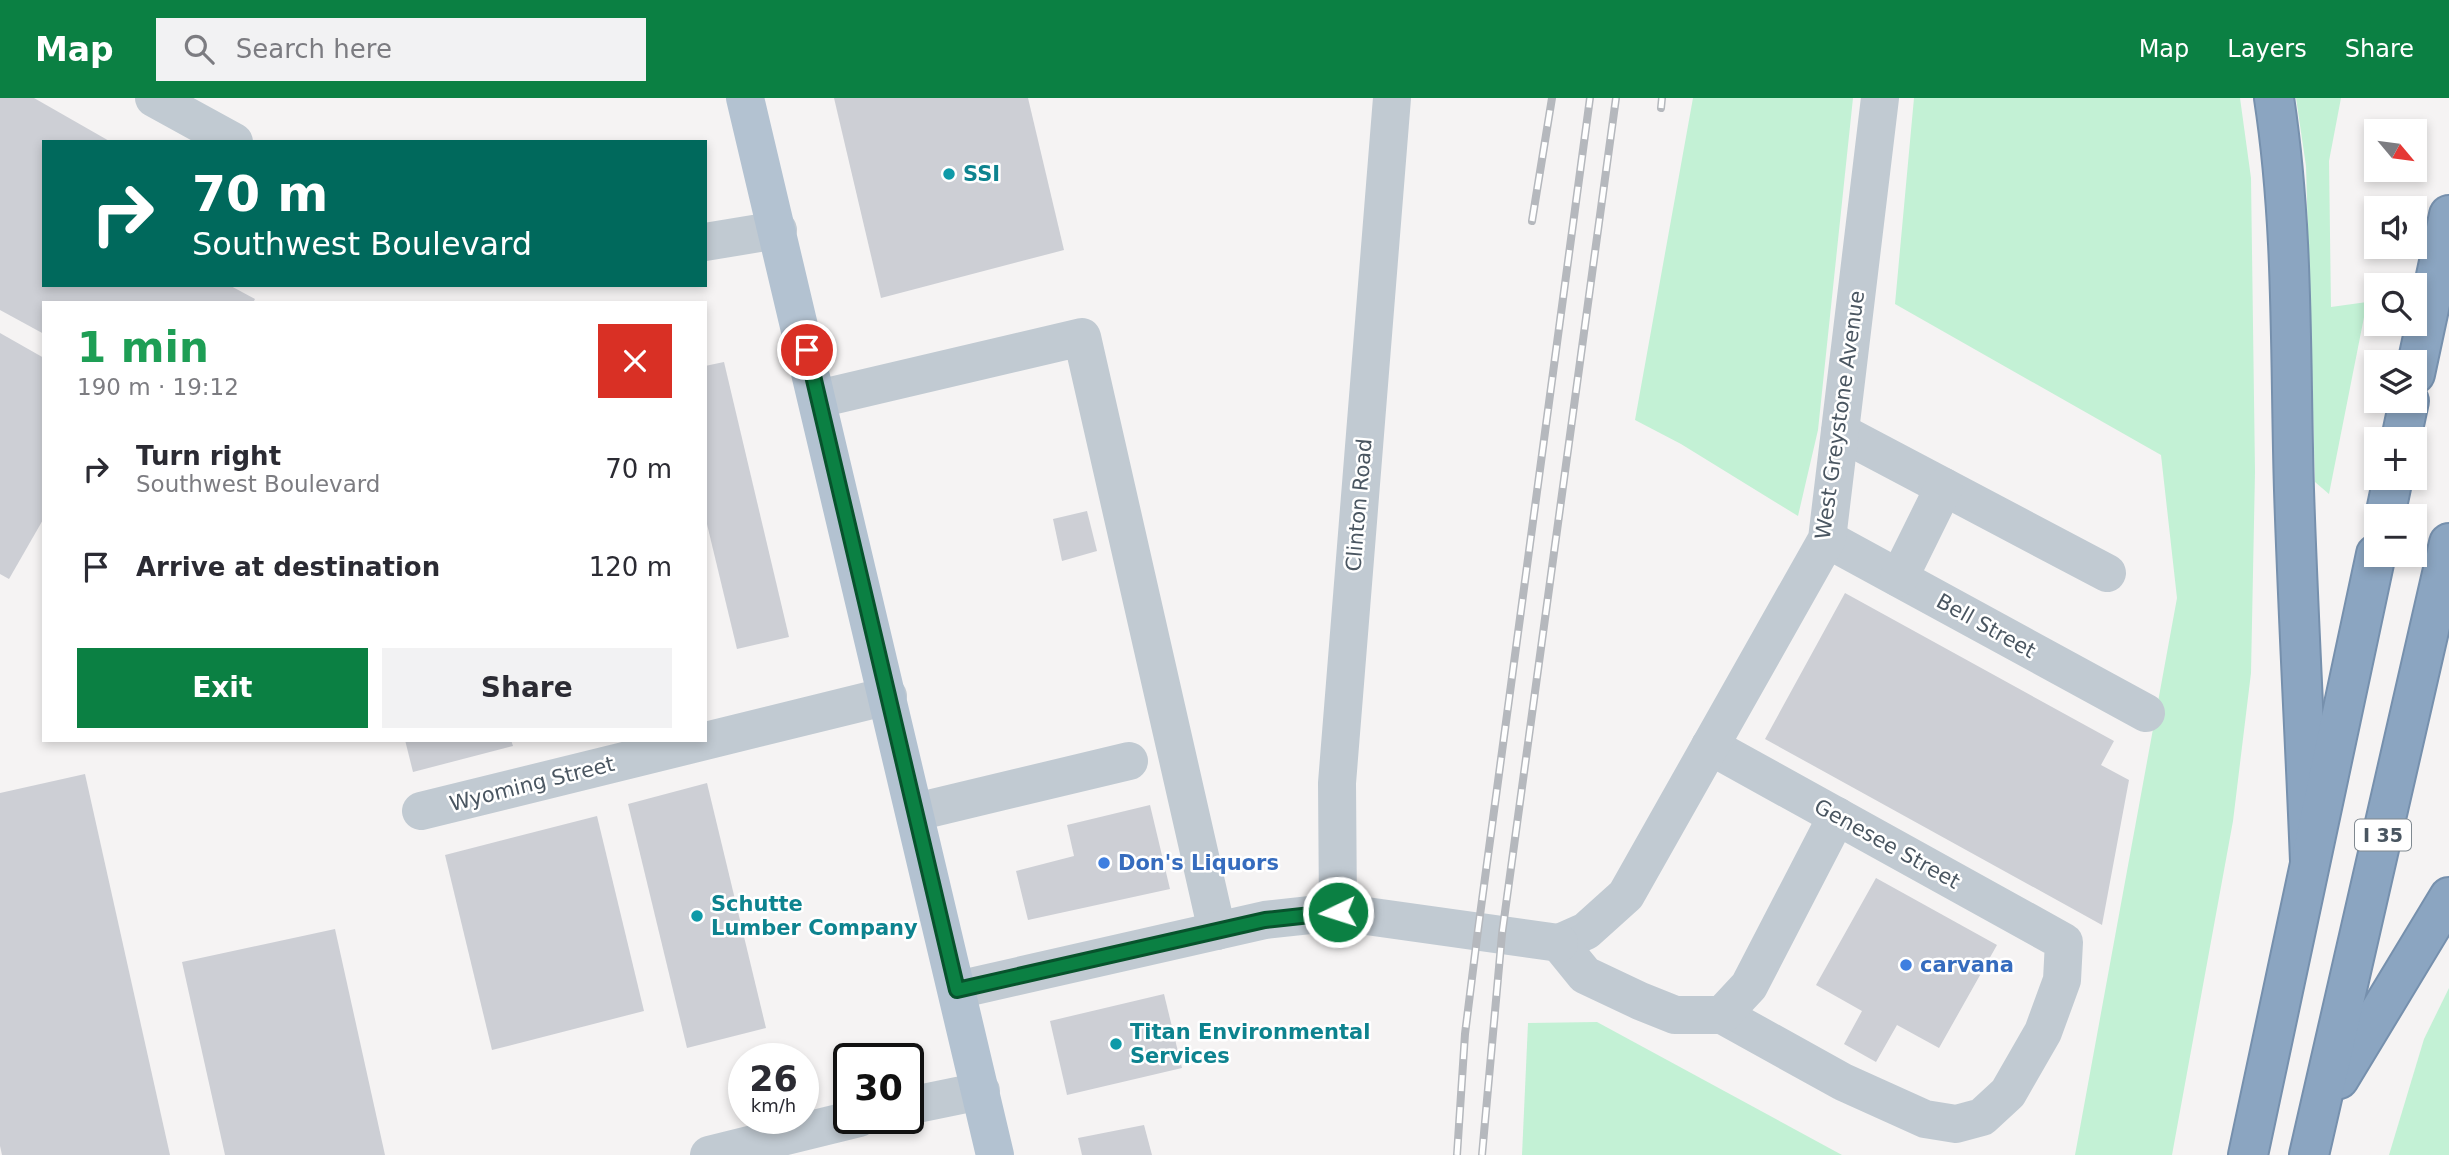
<!DOCTYPE html>
<html lang="en">
<head>
<meta charset="utf-8">
<style>
  body { margin:0; font-family:"DejaVu Sans",sans-serif; background:#f2f2f3; color:#2b2b33; height:100vh; display:flex; flex-direction:column; font-size:26px; white-space:nowrap }
  * { box-sizing:border-box; margin:0 }
  p { font-size:23px; color:#7c7c81 }
  .icon { flex:none; width:38px; height:38px; fill:none; stroke:currentColor; stroke-width:2; stroke-linecap:round; stroke-linejoin:round }
  .map { position:relative; flex:1; overflow:hidden }
  .sheet { position:absolute; left:42px; top:203px; width:665px; height:441px; display:flex; flex-direction:column; background:#fff; border-radius:0px; box-shadow:0 4px 10px #0003 }
  .sheet>* { flex:none }
  .hud { position:absolute; left:42px; top:42px; width:665px; height:147px; border-radius:0px; box-shadow:0 4px 10px #0003; background:#00695c; color:#fff; overflow:hidden }
  .needle { width:46px; rotate:119deg }
  .controls { position:absolute; left:2364px; top:21px; display:grid; gap:14px }
  .controls a { display:grid; place-items:center; width:63px; height:63px; border-radius:0px; background:#fff; box-shadow:0 4px 10px #0003; font-size:35px }
  .speed { position:absolute; left:728px; top:945px; display:flex; gap:14px; font-size:35px; font-weight:700; text-align:center }
  .speed>* { display:grid; place-content:center; width:91px; height:91px; border-radius:50%; background:#fff; box-shadow:0 4px 10px #0003; line-height:1 }
  .speed small { font-size:18px; font-weight:400 }
  .speed .limit { border:4px solid #111; border-radius:10px; background:#fff; color:#111 }
  .pin { position:absolute; display:grid; place-items:center; width:60px; height:60px; color:#fff; margin:-30px; border:4px solid #fff; border-radius:50%; box-shadow:0 2px 7px #0007 }
  .me { position:absolute; width:77px; margin:-38px; rotate:266deg; stroke-linejoin:round; filter:drop-shadow(0 0 5px #0008) }
  .turn { display:flex; align-items:center; gap:24px; height:147px; padding:0 35px; font-size:32px }
  .turn .icon { width:91px; height:91px; stroke-width:2.5 }
  .turn b { display:block; font-size:49px; line-height:60px }
  .round { display:grid; place-items:center; flex:none; width:74px; height:74px; border-radius:0px; background:#f2f2f3 }
  .overview { display:flex; align-items:center; justify-content:space-between; height:119px; padding:0 35px }
  h1 { font-size:42px; font-weight:700; line-height:52px; color:#1e9e55 }
  .cta { display:flex; gap:14px; margin-top:auto; padding:14px 35px }
  .cta a { flex:1; height:80px; border-radius:0px; background:#0b8043; color:#fff; font-size:28px; font-weight:700; line-height:80px; text-align:center }
  .cta a+a { background:#f2f2f3; color:#2b2b33 }
  ul { padding:0; list-style:none }
  li { display:flex; align-items:center; gap:21px; height:98px; padding:0 35px }
  li div { flex:1 }
  li b { display:block; font-size:26px }
  li em { font-style:normal }
  header { display:flex; align-items:center; gap:42px; box-sizing:border-box; height:98px; padding:0 35px; background:#0b8043; color:#fff }
  header strong { font-size:33px }
  nav { display:flex; gap:38px; margin-inline-start:auto; font-size:24px }
  .search { width:490px; height:63px; background:#f2f2f3; display:flex; align-items:center; gap:18px; box-sizing:border-box; padding:0 24px; border-radius:0px; color:#7c7c81; font-size:26px }
  .map>svg:first-child { display:block }
  .green { fill:#c3f1d5 }
  .building { fill:#cdcfd5 }
  .lines { fill:none; stroke-linecap:round; stroke-linejoin:round }
  .highway-casing { stroke:#7690ad; stroke-width:42 }
  .minor { stroke:#c1cad2; stroke-width:38 }
  .major { stroke:#b3c2d1; stroke-width:38 }
  .highway { stroke:#8ba5c1; stroke-width:38 }
  .rail-casing { stroke:#b5b8bd; stroke-width:8 }
  .rail { stroke:#fff; stroke-width:5; stroke-dasharray:16; stroke-linecap:butt }
  .route-casing { stroke:#07532c; stroke-width:18 }
  .route { stroke:#0b8043; stroke-width:12 }
  .culture-dot { fill:#0f9aa8; stroke:#fff; stroke-width:2.5 }
  .shop-dot { fill:#3f7fe0; stroke:#fff; stroke-width:2.5 }
  .labels { text-anchor:middle; dominant-baseline:central; stroke-width:5; stroke-linejoin:round; paint-order:stroke }
  .shield { fill:#fff; stroke:#808990; stroke-width:2 }
  .shield-label { font-size:19px; font-weight:bold; fill:#4a5661 }
  .culture-label { font-size:21px; font-weight:bold; fill:#0d838f; stroke:#fff; text-anchor:start }
  .street-label { font-size:21px; fill:#4a5661; stroke:#fff }
  .shop-label { font-size:21px; font-weight:bold; fill:#366cbe; stroke:#fff; text-anchor:start }
</style>
</head>
<body>
<header>
<strong>Map</strong>
<div class="search"><svg class="icon" aria-label="search" viewBox="0 0 24 24"><circle cx="10" cy="10" r="6"/><path d="M15 15l6 6"/></svg>Search here</div>
<nav><a>Map</a><a>Layers</a><a>Share</a></nav>
</header>
<div class="map">
<svg width="2449" height="1057" viewBox="0 0 2449 1057">
  <rect width="100%" height="100%" fill="#f5f3f3"/>
  <g class="green">
    <path d="M 1693,0 L 1853,0 L 1818,332 L 1798,418 L 1681,346 L 1635,322 Z"/>
    <path d="M 1914,0 L 2240,0 L 2251,80 L 2255,374 L 2251,575 L 2233,723 L 2172,1057 L 2075,1057 L 2177,500 L 2161,357 L 1895,206 Z"/>
    <path d="M 2296,0 L 2341,0 L 2329,63 L 2331,209 L 2367,204 L 2329,396 L 2315,384 L 2306,68 Z"/>
    <path d="M 2449,890 L 2449,1057 L 2389,1057 L 2424,941 Z"/>
    <path d="M 1597,924 L 1842,1057 L 1522,1057 L 1528,925 Z"/>
  </g>
  <g class="building">
    <path d="M 0,0 L 34,0 L 111,44 L 44,44 L 44,187 L 229,187 L 255,201 L 253,205 L 44,205 L 44,236 L 0,212 Z"/>
    <path d="M 834,0 L 1028,0 L 1064,152 L 881,200 Z"/>
    <path d="M 0,235 L 44,260 L 44,420 L 9,481 L 0,476 Z"/>
    <path d="M 724,264 L 789,539 L 737,551 L 705,418 L 705,268 Z"/>
    <path d="M 1087,413 L 1097,453 L 1062,463 L 1053,421 Z"/>
    <path d="M 1845,495 L 2114,643 L 2101,667 L 2129,682 L 2102,827 L 1765,641 Z"/>
    <path d="M 405,642 L 511,642 L 513,648 L 413,674 Z"/>
    <path d="M 85,676 L 170,1057 L 2,1057 L 0,1048 L 0,695 Z"/>
    <path d="M 707,685 L 766,930 L 687,950 L 628,706 Z"/>
    <path d="M 1150,707 L 1170,791 L 1028,822 L 1016,773 L 1074,758 L 1067,727 Z"/>
    <path d="M 597,718 L 644,913 L 492,952 L 445,757 Z"/>
    <path d="M 1876,780 L 1997,847 L 1939,950 L 1897,927 L 1876,964 L 1844,946 L 1862,913 L 1816,887 Z"/>
    <path d="M 335,831 L 385,1057 L 225,1057 L 182,864 Z"/>
    <path d="M 1164,896 L 1182,970 L 1067,997 L 1050,923 Z"/>
    <path d="M 1144,1027 L 1152,1057 L 1082,1057 L 1078,1040 Z"/>
  </g>
  <g class="lines">
    <defs>
      <g id="highway">
        <path d="M 2274,0 C 2294,130 2290,261 2294,392 C 2298,515 2305,639 2310,763"/>
        <path d="M 2415,276 L 2449,117"/>
        <path d="M 2401,341 L 2409,303"/>
        <path d="M 2385,418 L 2393,380"/>
        <path d="M 2339,981 L 2449,799"/>
        <path d="M 2248,1057 L 2376,456"/>
        <path d="M 2309,1057 L 2449,445"/>
      </g>
    </defs>
    <use href="#highway" class="highway-casing"/>
    <g class="minor">
      <path d="M 154,0 L 234,44"/>
      <path d="M 705,144 L 778,132"/>
      <path d="M 818,301 L 1082,239 L 1217,833"/>
      <path d="M 1840,334 L 2107,475"/>
      <path d="M 1827,441 L 2146,615"/>
      <path d="M 1899,480 L 1944,389"/>
      <path d="M 1710,648 L 2064,844 L 2062,882 L 2043,934 L 2008,995 L 1982,1019 L 1956,1026 L 1925,1021 L 1843,984 L 1722,917"/>
      <path d="M 421,713 L 888,598"/>
      <path d="M 916,714 L 1129,663"/>
      <path d="M 1338,814 L 1337,685 L 1392,0"/>
      <path d="M 1559,845 L 1586,833 L 1626,797 L 1827,441 L 1880,0"/>
      <path d="M 1559,845 L 1585,877 L 1640,903 L 1675,917 L 1722,917 L 1749,888 L 1837,718"/>
      <path d="M 957,892 L 1265,822 L 1338,814 L 1559,845"/>
      <path d="M 908,1008 L 981,993"/>
      <path d="M 709,1057 L 859,1020"/>
    </g>
    <path class="major" d="M 745,0 L 995,1057"/>
    <use href="#highway" class="highway"/>
    <defs>
      <g id="rail">
        <path d="M 1661,10 L 1662,0"/>
        <path d="M 1532,123 L 1552,0"/>
        <path d="M 1457,1057 L 1465,936 L 1478,832 L 1590,0"/>
        <path d="M 1482,1057 L 1502,836 L 1616,0"/>
      </g>
    </defs>
    <use href="#rail" class="rail-casing"/>
    <use href="#rail" class="rail"/>
  </g>
  <g class="lines">
    <defs>
      <path id="route" d="M 807,252 L 957,892 L 1265,822 L 1338,814"/>
    </defs>
    <use href="#route" class="route-casing"/>
    <use href="#route" class="route"/>
  </g>
  <g class="culture-dot">
    <circle cx="949" cy="76" r="7"/>
    <circle cx="697" cy="818" r="7"/>
    <circle cx="1116" cy="946" r="7"/>
  </g>
  <g class="shop-dot">
    <circle cx="1104" cy="765" r="7"/>
    <circle cx="1906" cy="867" r="7"/>
  </g>
  <g class="labels">
    <rect class="shield" x="2355" y="721.5" width="56" height="31" rx="5"/>
    <g class="shield-label">
      <text x="2383" y="737">I 35</text>
    </g>
    <g class="culture-label">
      <text x="963" y="76">SSI</text>
      <text x="711" y="806">Schutte<tspan x="711" dy="24">Lumber Company</tspan></text>
      <text x="1130" y="934">Titan Environmental<tspan x="1130" dy="24">Services</tspan></text>
    </g>
    <g class="street-label">
      <text transform="translate(1840 317) rotate(-82)">West Greystone Avenue</text>
      <text transform="translate(1359 407) rotate(-85)">Clinton Road</text>
      <text transform="translate(1986 528) rotate(29)">Bell Street</text>
      <text transform="translate(532 686) rotate(-14)">Wyoming Street</text>
      <text transform="translate(1887 746) rotate(29)">Genesee Street</text>
    </g>
    <g class="shop-label">
      <text x="1118" y="765">Don's Liquors</text>
      <text x="1920" y="867">carvana</text>
    </g>
  </g>
</svg>
<div class="controls">
<a><svg class="needle" viewBox="-14 -14 28 28"><path d="M0-13l5 13h-10z" fill="#e53935"/><path d="M0 13l5-13h-10z" fill="#7c7c81"/></svg></a>
<a><svg class="icon" aria-label="sound" viewBox="0 0 24 24"><path d="M4 9h4l5-4v14l-5-4H4zM17 9q2 3 0 6"/></svg></a>
<a><svg class="icon" aria-label="search" viewBox="0 0 24 24"><circle cx="10" cy="10" r="6"/><path d="M15 15l6 6"/></svg></a>
<a><svg class="icon" aria-label="layers" viewBox="0 0 24 24"><path d="M12 4l9 5-9 5-9-5zM3 14l9 5 9-5"/></svg></a>
<a>+</a>
<a>−</a>
</div>
<div class="speed"><div>26<small>km/h</small></div><div class="limit">30</div></div>
<div class="pin" style="left:807px;top:252px;background:#d93025"><svg class="icon" aria-label="arrive" viewBox="0 0 24 24"><path d="M6 21V4h12l-3 4 3 4H6"/></svg></div>
<svg class="me" style="left:1338px;top:814px" viewBox="-20 -20 40 40"><circle r="17" fill="#0b8043" stroke="#fff" stroke-width="3"/><path d="M0-11L8 9 0 5-8 9z" fill="#fff"/></svg>
<div class="hud">
<div class="turn"><svg class="icon" aria-label="right" viewBox="0 0 24 24"><path d="M7 20v-9h11M14 6l5 5-5 5"/></svg><div><b>70 m</b>Southwest Boulevard</div></div>
</div>
<section class="sheet">
<div class="overview"><div><h1>1 min</h1><p>190 m · 19:12</p></div><a class="round" style="background:#d93025;color:#fff"><svg class="icon" aria-label="close" viewBox="0 0 24 24"><path d="M6 6l12 12M18 6L6 18"/></svg></a></div>
<ul>
<li><svg class="icon" aria-label="right" viewBox="0 0 24 24"><path d="M7 20v-9h11M14 6l5 5-5 5"/></svg><div><b>Turn right</b><p>Southwest Boulevard</p></div><em>70 m</em></li>
<li><svg class="icon" aria-label="arrive" viewBox="0 0 24 24"><path d="M6 21V4h12l-3 4 3 4H6"/></svg><div><b>Arrive at destination</b></div><em>120 m</em></li>
</ul>
<div class="cta"><a>Exit</a><a>Share</a></div>
</section>
</div>
</body>
</html>
